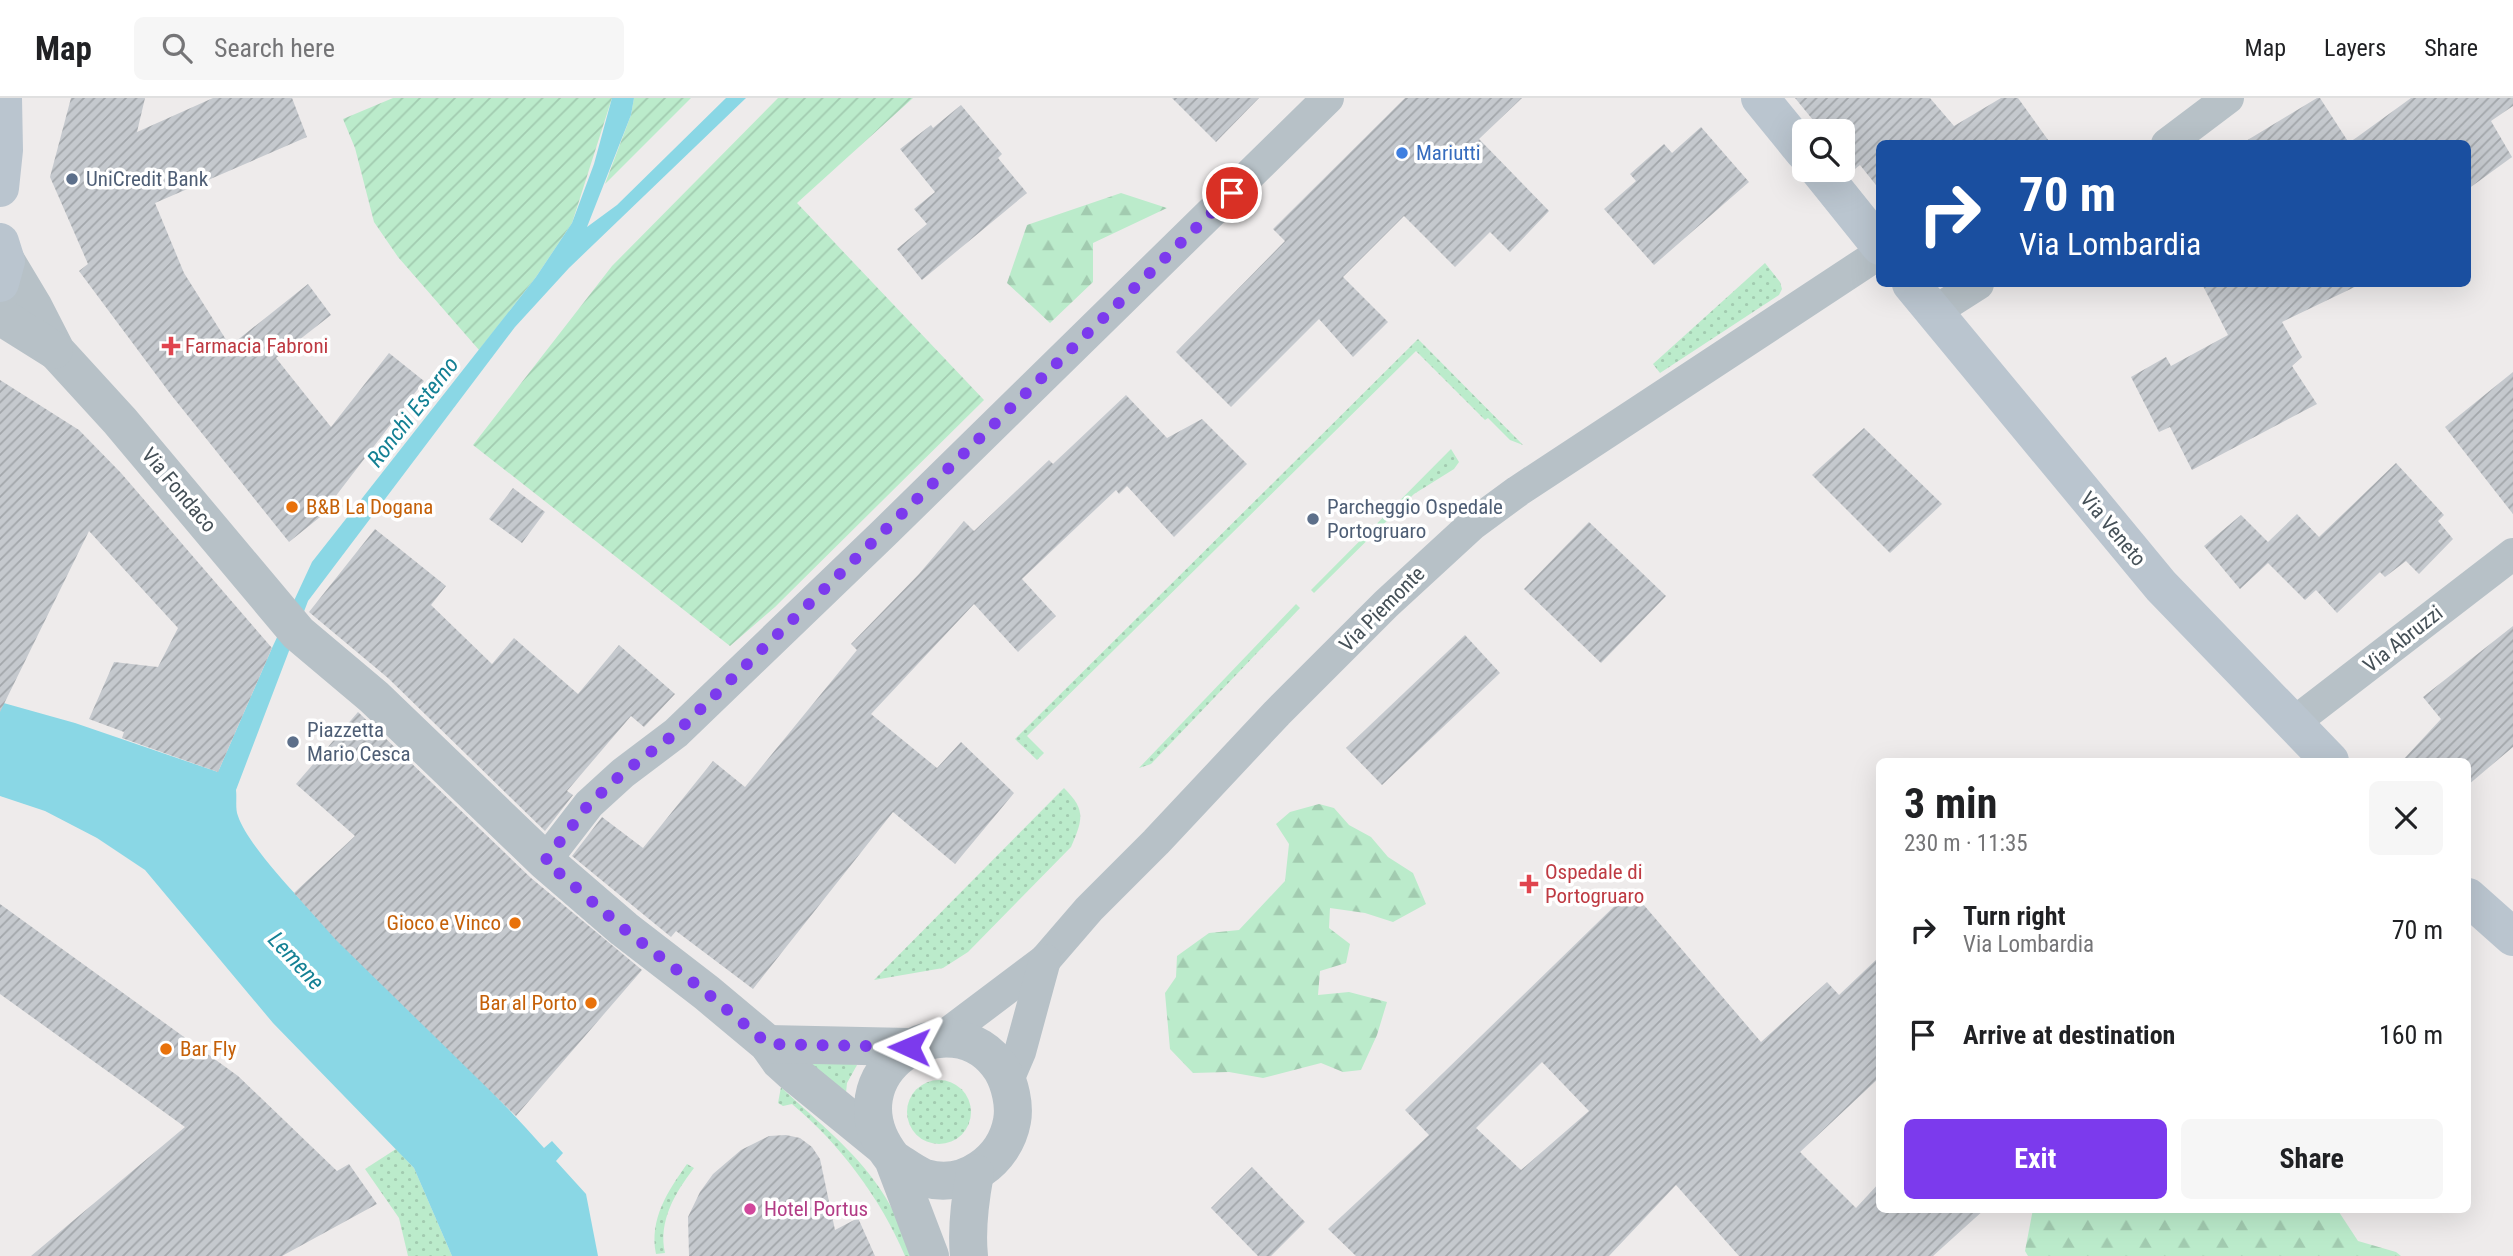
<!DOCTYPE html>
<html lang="en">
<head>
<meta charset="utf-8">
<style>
  body { margin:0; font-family:"Roboto Condensed",sans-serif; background:#f6f6f6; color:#202124; height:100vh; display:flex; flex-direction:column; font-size:26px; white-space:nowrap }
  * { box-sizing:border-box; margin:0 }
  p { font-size:23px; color:#757577 }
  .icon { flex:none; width:38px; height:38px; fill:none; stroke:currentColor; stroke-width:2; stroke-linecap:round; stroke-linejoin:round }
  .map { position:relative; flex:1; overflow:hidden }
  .panel { position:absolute; left:1876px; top:660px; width:595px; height:455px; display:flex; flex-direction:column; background:#fff; border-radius:10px; box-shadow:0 7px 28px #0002 }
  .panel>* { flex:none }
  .guide { position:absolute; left:1876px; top:42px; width:595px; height:147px; border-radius:10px; box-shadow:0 7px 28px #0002; background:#1a4fa0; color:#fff; overflow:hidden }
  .controls { position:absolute; left:1792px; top:21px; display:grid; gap:14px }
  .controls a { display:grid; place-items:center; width:63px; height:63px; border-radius:10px; background:#fff; box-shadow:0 7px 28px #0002; font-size:35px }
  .pin { position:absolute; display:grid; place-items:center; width:60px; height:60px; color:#fff; margin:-30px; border:4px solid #fff; border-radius:50%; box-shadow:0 2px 7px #0007 }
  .me { position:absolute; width:77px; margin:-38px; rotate:271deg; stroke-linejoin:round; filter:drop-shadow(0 0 5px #0008) }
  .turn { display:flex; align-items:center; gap:24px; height:147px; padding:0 28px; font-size:32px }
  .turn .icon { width:91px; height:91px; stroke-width:2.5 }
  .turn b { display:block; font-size:49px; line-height:60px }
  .round { display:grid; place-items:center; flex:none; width:74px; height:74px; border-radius:10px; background:#f6f6f6 }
  .headline { display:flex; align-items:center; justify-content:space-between; height:119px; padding:0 28px }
  h1 { font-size:42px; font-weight:700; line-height:52px }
  .cta { display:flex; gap:14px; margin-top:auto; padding:14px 28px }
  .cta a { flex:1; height:80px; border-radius:10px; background:#7c3aed; color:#fff; font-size:28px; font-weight:700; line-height:80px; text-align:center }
  .cta a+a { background:#f6f6f6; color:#202124 }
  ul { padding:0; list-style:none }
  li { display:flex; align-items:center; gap:21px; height:105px; padding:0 28px }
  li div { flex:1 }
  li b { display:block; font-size:26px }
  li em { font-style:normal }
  header { display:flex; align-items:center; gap:42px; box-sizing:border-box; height:98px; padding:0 35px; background:#fff; border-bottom:2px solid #e0e0e0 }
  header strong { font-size:33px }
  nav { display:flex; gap:38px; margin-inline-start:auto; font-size:24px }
  .search { width:490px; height:63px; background:#f6f6f6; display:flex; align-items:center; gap:18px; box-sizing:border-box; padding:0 24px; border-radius:10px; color:#757577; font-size:26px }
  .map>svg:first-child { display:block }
  .grass { fill:url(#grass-dots) }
  .forest { fill:url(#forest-firs) }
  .garden { fill:url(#garden-furrows) }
  .water { fill:#8ad7e5 }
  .building { fill:url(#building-hatch); fill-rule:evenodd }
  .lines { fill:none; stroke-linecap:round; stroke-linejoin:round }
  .minor { stroke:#b7c1c7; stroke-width:32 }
  .tertiary { stroke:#b7c1c7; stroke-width:38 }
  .secondary { stroke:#bac5cf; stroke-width:38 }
  .route { stroke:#7c3aed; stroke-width:12; stroke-dasharray:0 21.6 }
  .shop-dot { fill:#3f7fe0; stroke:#fff; stroke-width:2.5 }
  .service-dot { fill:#5c6f8a; stroke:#fff; stroke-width:2.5 }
  .health-dot { fill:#e0444e; stroke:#fff; stroke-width:2.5 }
  .food-dot { fill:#e8710a; stroke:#fff; stroke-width:2.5 }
  .hotel-dot { fill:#d1479c; stroke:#fff; stroke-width:2.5 }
  .labels { text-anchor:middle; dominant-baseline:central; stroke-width:7; stroke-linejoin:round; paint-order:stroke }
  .shop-label { font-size:21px; fill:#366cbe; stroke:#fff; text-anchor:start }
  .service-label { font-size:21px; fill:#4e5e75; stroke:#fff; text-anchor:start }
  .health-label { font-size:21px; fill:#be3a42; stroke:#fff; text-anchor:start }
  .street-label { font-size:21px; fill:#455057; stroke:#fff }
  .food-label { font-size:21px; fill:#c56008; stroke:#fff; text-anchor:start }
  .hotel-label { font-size:21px; fill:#b23c85; stroke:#fff; text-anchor:start }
  .water-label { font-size:23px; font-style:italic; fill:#148094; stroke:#fff }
</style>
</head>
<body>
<header>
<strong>Map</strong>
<div class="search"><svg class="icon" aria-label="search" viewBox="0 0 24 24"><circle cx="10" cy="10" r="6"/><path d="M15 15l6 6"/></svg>Search here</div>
<nav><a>Map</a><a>Layers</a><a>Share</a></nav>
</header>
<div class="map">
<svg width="2513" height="1158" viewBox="0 0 2513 1158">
  <defs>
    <pattern id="grass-dots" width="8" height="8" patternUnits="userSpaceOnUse" patternTransform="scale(1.75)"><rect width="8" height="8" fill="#bbebcb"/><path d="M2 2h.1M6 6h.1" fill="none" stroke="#a2cbb0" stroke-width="1.8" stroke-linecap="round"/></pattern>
    <pattern id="forest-firs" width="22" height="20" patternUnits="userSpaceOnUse" patternTransform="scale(1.75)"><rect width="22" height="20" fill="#bbebcb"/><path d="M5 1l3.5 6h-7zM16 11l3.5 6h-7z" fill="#a2cbb0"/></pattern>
    <pattern id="garden-furrows" width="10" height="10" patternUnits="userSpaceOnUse" patternTransform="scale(1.75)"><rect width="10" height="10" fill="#bbebcb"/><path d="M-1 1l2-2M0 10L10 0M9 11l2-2" fill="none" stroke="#a2cbb0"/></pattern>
    <pattern id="building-hatch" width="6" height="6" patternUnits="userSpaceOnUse" patternTransform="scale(1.75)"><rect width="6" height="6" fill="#c5c9ce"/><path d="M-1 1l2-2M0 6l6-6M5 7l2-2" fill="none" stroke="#a2a6aa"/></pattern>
  </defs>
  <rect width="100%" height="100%" fill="#eeebeb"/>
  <g class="grass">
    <path d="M 1765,165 L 1780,184 L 1782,191 L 1779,197 L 1660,275 L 1653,266 Z"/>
    <path d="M 1418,241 L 1523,347 L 1510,342 L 1488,320 L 1485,322 L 1416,253 L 1027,638 L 1044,655 L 1037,662 L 1015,641 Z"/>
    <path d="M 1451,351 L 1459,364 L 1454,371 L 1414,396 L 1314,495 L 1311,492 Z"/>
    <path d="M 1296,506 L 1300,510 L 1151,666 L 1139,670 Z"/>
    <path d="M 1064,690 C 1086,712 1083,721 1071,749 L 968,854 L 943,870 L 874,882 Z"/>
    <path d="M 801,958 L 857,967 L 847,985 L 845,1005 Z"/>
    <circle cx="939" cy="1014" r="32"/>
    <path d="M 781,989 C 811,1018 849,1048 873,1081 C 891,1105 903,1131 914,1158 L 905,1158 C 881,1101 840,1046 792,1006 L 783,1008 L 778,1005 Z"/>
    <path d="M 396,1051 L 414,1070 L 452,1158 L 408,1158 L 399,1120 L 365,1071 Z"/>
    <path d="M 687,1066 L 694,1070 C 675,1095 658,1123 665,1155 L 656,1156 C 649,1121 668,1093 687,1066 Z"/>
  </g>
  <g class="forest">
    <path d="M 1121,95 L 1167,110 L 1093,145 L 1093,184 L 1050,225 L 1007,185 L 1027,127 Z"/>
    <path d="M 1319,706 L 1334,710 L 1349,727 L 1371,739 L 1388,759 L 1413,775 L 1426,806 L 1393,824 L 1365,815 L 1330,810 L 1329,830 L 1350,846 L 1346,865 L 1320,873 L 1318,897 L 1349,894 L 1387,904 L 1377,937 L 1361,972 L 1343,974 L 1321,965 L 1263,980 L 1229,974 L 1193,975 L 1170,951 L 1165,895 L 1176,879 L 1177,858 L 1209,835 L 1239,832 L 1285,783 L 1289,746 L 1276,726 L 1290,714 Z"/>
    <path d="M 2033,1111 L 2337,1111 L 2358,1143 L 2396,1154 L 2401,1158 L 2028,1158 L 2025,1153 Z"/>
  </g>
  <g class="garden">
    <path d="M 393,0 L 612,0 L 572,125 L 536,179 L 479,252 L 398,159 L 374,124 L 355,50 L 343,21 Z"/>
    <path d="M 634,0 L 691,0 L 605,86 L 631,17 Z"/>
    <path d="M 778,0 L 913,0 L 797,105 L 984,302 L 775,509 L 730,548 L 473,347 L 612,168 Z"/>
  </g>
  <path class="water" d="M 612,0 L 634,0 L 631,17 L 587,129 L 617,107 L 726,0 L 746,0 L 569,170 L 515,229 L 308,503 L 236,692 C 237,700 235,711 238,718 C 246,742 281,780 298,799 C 376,887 467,962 544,1050 L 552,1043 L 563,1055 L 556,1063 L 586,1096 L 598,1158 L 452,1158 L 414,1070 L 273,925 L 145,772 L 97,740 L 45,713 L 0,698 L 0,604 L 75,625 L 218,674 L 272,550 L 312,464 L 536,179 L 572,125 L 594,66 Z"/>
  <g class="building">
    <path d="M 71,0 L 145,0 L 137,34 L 213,0 L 292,0 L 307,39 L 155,105 L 184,175 L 230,248 L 308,186 L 331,217 L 276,260 L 331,329 L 389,255 L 424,283 L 335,399 L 340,403 L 289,444 L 172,298 L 79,173 L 88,166 L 50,79 Z"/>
    <path d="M 1172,0 L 1259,0 L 1216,44 Z"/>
    <path d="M 1405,0 L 1522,0 L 1479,41 L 1549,113 L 1510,154 L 1490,134 L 1455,169 L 1404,118 L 1343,179 L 1388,224 L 1353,259 L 1319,221 L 1231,309 L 1176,254 L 1285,143 L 1273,131 Z"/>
    <path d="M 1795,0 L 1930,0 L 1954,28 L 2001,0 L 2018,0 L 2051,46 L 1880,46 L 1880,92 L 1860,67 L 1850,75 L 1843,67 L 1843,33 L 1822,33 Z"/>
    <path d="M 2317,0 L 2320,0 L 2349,45 L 2411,0 L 2513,0 L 2513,8 L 2491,23 L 2512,59 L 2468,91 L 2468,46 L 2241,46 Z"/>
    <path d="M 961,7 L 1002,56 L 998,60 L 1027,95 L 922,182 L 897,151 L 927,126 L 914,111 L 935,94 L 900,51 L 931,27 L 933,30 Z"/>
    <path d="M 1701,29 L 1749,84 L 1654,167 L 1604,111 L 1636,83 L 1630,76 L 1664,46 L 1672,55 Z"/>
    <path d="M 2202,186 L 2361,186 L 2282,224 L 2302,259 L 2292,268 L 2317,306 L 2192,372 L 2170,329 L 2159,334 L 2131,279 L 2166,259 L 2171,268 L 2228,237 Z"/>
    <path d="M 2513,274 L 2513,416 L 2445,329 Z"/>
    <path d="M 0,282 L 79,332 L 121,375 L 272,550 L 218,674 L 122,640 L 124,634 L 89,621 L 114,564 L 158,569 L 178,530 L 89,433 L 0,614 Z"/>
    <path d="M 1126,297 L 1167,340 L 1202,321 L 1247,366 L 1174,439 L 1127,388 L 1119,396 L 1116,392 L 1022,481 L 1056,518 L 1018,554 L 974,506 L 871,616 L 937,670 L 961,644 L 1014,695 L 955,766 L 893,714 L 753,891 L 676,833 L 671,839 L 572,758 L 602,719 L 643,750 L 713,663 L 745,689 L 857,552 L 851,546 L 919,476 L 964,423 L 974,433 L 1049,362 L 1053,366 Z"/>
    <path d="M 1864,330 L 1942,406 L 1890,455 L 1812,377 Z"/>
    <path d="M 2396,365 L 2444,417 L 2438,423 L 2453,441 L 2419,476 L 2406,463 L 2385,479 L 2380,474 L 2337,515 L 2316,492 L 2305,502 L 2268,465 L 2240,491 L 2204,448 L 2241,417 L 2268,444 L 2297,416 L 2319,439 Z"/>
    <path d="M 513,390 L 545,414 L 522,445 L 489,421 Z"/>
    <path d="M 1589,424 L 1666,498 L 1601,565 L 1524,491 Z"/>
    <path d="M 375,431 L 446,488 L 431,507 L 492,566 L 514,540 L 578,596 L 619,547 L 675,596 L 644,629 L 631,618 L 567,693 L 573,697 L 545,733 L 388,580 L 309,514 Z"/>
    <path d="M 2513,528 L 2513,649 L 2468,687 L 2468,663 L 2402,663 L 2441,621 L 2423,599 Z"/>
    <path d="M 1465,537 L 1500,575 L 1382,687 L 1346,650 Z"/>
    <path d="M 358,614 L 531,780 L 642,872 L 516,1018 L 336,842 L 294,795 L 355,738 L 296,686 Z"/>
    <path d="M 1631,792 L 1761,944 L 1827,884 L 1839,897 L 1880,858 L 1880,979 L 1800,1054 L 1856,1110 L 1880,1084 L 1880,1111 L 1985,1111 L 1933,1158 L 1739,1158 L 1676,1087 L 1609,1158 L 1356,1158 L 1328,1131 L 1429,1037 L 1405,1012 ZM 1542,964 L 1589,1013 L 1521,1072 L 1476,1030 Z"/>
    <path d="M 0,806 L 238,978 L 337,1073 L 349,1066 L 377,1106 L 282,1158 L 31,1158 L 185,1029 L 0,896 Z"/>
    <path d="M 786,1037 L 800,1040 L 812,1049 L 820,1061 L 835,1132 L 858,1120 L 875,1158 L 689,1158 L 688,1119 L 700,1094 L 713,1076 L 741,1052 L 769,1038 Z"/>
    <path d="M 1252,1069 L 1305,1124 L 1271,1158 L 1258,1158 L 1211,1110 Z"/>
  </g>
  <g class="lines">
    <g class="minor">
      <path d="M 2167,46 L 2228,0"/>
      <path d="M 1934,214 L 1978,186"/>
      <path d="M 2292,626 L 2513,456"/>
      <path d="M 545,763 L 589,706 L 623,675 L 676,635 L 884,435 L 1328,0"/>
      <path d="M 940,941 L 1045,862 L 1089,811 L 1156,744 L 1277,615 L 1386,506 L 1473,426 L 1518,393 L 1880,155"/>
      <path d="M 1008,982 L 1020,954 L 1045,862"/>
    </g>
    <g class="tertiary">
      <path d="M 6,163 L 33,208 L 56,253 L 120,323 L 298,535 L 374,599 L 545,763 L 624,831 L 707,895 L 768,946 L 780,963 L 791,973 L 883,1048"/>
      <path d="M 0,218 L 54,252"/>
      <path d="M 768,946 L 909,949"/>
      <path d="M 893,1061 C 903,1067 914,1076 925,1080 C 965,1092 1005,1062 1012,1023 C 1015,1007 1010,986 1002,972 C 952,894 824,975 893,1061 L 930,1158"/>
      <path d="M 969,1158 C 966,1130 970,1102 975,1075"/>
    </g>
    <g class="secondary">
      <path d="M 1760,0 L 1804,54"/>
      <path d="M 1819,72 L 1880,148"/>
      <path d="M 0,90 L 4,52 L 3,0"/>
      <path d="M 0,144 L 6,163 L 0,185"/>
      <path d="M 1911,186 L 2161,488 L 2330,663"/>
      <path d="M 2468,799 L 2513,839"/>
    </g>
  </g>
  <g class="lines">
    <path class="route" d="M 909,949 L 768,946 L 707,895 L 624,831 L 545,763 L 589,706 L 623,675 L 676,635 L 1232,95"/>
  </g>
  <circle class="shop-dot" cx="1402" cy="55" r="7"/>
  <g class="service-dot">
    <circle cx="72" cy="81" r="7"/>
    <circle cx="1313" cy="421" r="7"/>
    <circle cx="293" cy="644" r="7"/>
  </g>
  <g class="health-dot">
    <path d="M167.5 237.5h7v7h7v7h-7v7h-7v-7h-7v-7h7z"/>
    <path d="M1525.5 775.5h7v7h7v7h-7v7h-7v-7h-7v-7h7z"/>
  </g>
  <g class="food-dot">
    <circle cx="292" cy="409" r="7"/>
    <circle cx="515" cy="825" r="7"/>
    <circle cx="591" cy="905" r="7"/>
    <circle cx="166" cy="951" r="7"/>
  </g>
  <circle class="hotel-dot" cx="750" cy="1111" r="7"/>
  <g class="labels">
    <g class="shop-label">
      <text x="1416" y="55">Mariutti</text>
    </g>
    <g class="service-label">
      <text x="86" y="81">UniCredit Bank</text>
      <text x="1327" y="409">Parcheggio Ospedale<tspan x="1327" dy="24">Portogruaro</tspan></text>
      <text x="307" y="632">Piazzetta<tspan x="307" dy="24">Mario Cesca</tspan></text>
    </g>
    <g class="health-label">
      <text x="185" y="248">Farmacia Fabroni</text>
      <text x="1545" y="774">Ospedale di<tspan x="1545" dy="24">Portogruaro</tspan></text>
    </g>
    <g class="street-label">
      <text transform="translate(179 392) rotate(50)">Via Fondaco</text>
      <text transform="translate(2113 431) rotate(50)">Via Veneto</text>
      <text transform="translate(1382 511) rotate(-45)">Via Piemonte</text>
      <text transform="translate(2403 541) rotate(-38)">Via Abruzzi</text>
    </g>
    <g class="food-label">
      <text x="306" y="409">B&amp;B La Dogana</text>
      <text x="501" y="825" text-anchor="end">Gioco e Vinco</text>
      <text x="577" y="905" text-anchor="end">Bar al Porto</text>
      <text x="180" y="951">Bar Fly</text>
    </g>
    <g class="hotel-label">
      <text x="764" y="1111">Hotel Portus</text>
    </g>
    <g class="water-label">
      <text transform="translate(413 314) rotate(-52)">Ronchi Esterno</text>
      <text transform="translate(296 863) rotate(47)">Lemene</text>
    </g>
  </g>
</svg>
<div class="controls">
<a><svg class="icon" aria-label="search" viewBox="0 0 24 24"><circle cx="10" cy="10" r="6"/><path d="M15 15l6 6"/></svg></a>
</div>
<div class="pin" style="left:1232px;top:95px;background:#d93025"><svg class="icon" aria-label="arrive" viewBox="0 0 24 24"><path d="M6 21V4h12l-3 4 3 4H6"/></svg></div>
<svg class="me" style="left:909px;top:949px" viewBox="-20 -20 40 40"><path d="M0-17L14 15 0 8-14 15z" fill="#7c3aed" stroke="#fff" stroke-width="4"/></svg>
<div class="guide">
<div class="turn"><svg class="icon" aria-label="right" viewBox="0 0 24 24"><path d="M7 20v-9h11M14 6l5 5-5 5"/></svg><div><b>70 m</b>Via Lombardia</div></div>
</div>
<section class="panel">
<div class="headline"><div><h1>3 min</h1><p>230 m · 11:35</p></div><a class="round"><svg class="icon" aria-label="close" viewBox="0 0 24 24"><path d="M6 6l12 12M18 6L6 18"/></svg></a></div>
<ul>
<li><svg class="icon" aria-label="right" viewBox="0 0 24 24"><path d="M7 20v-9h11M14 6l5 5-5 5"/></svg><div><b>Turn right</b><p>Via Lombardia</p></div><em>70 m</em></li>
<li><svg class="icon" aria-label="arrive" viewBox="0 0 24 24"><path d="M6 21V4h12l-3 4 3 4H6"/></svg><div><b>Arrive at destination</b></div><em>160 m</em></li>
</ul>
<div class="cta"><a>Exit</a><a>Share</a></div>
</section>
</div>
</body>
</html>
